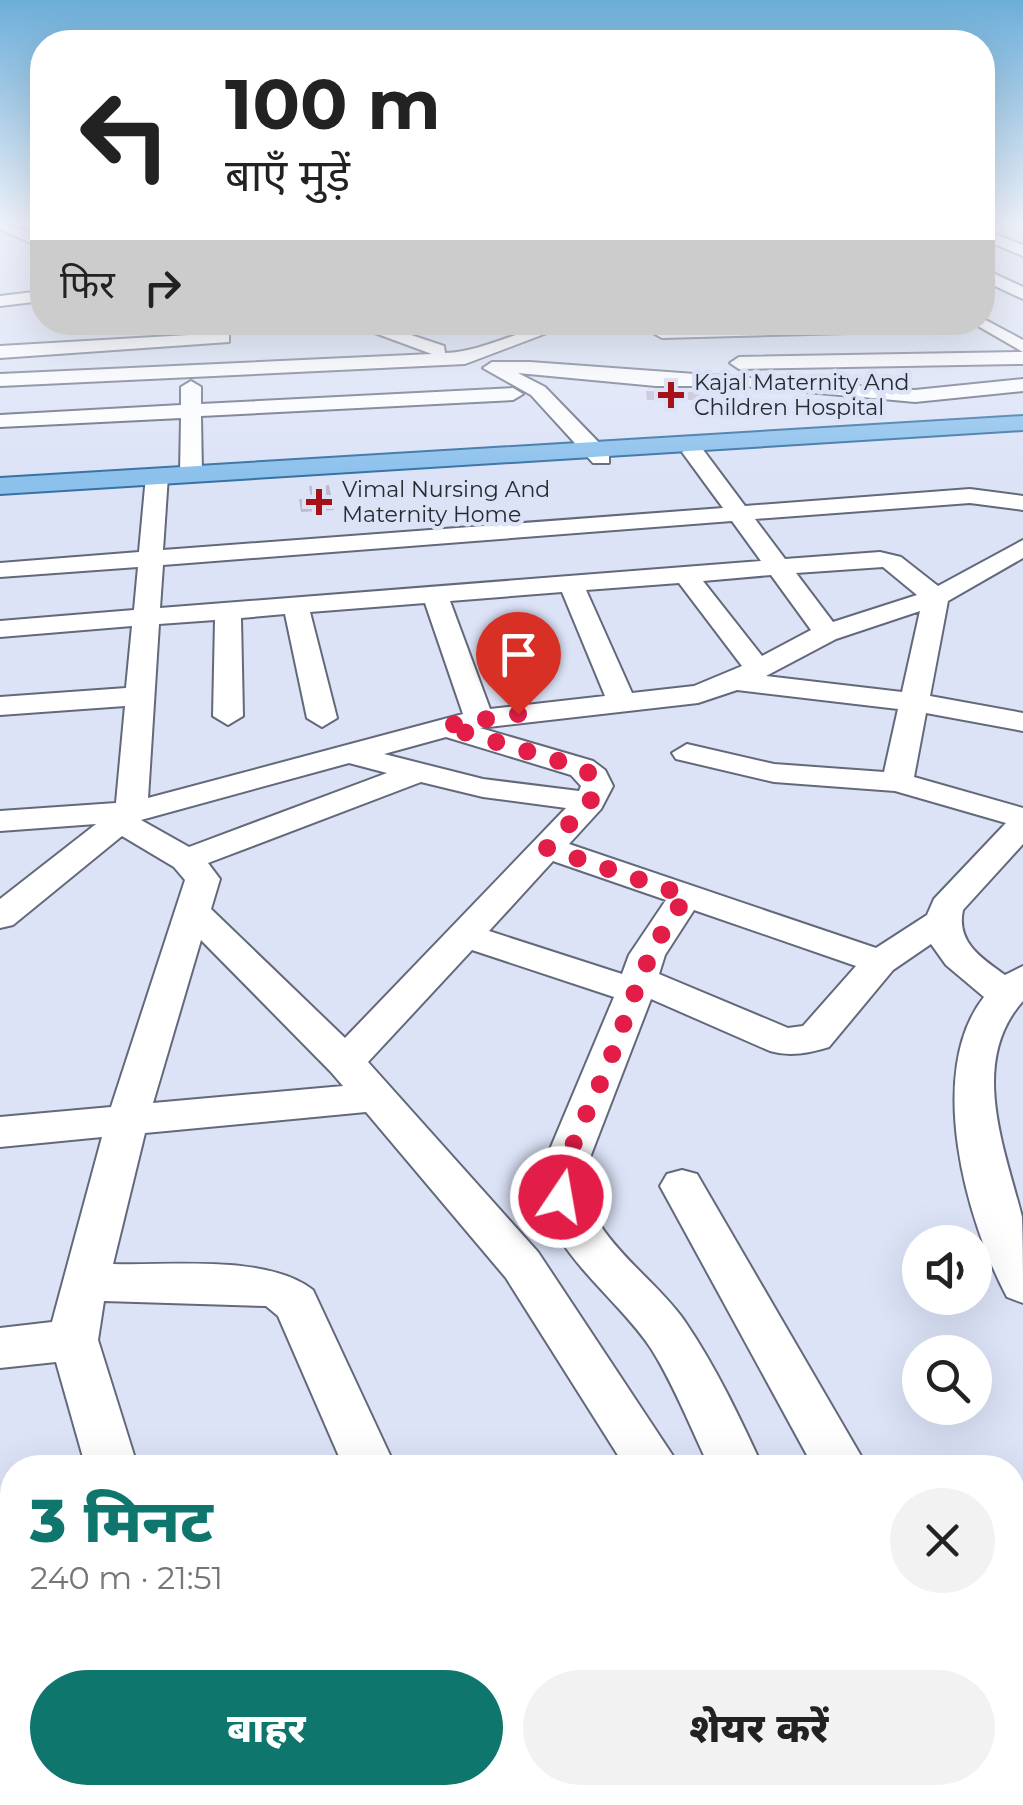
<!DOCTYPE html>
<html lang="hi">
<head>
<meta charset="utf-8">
<style>
  body { margin:0; font-family:Montserrat,"Noto Sans Devanagari",sans-serif; background:#f2f2f2; color:#222; height:100vh; display:flex; flex-direction:column; font-size:38px; white-space:nowrap }
  * { box-sizing:border-box; margin:0 }
  p { font-size:32px; color:#767676 }
  .icon { flex:none; width:55px; height:55px; fill:none; stroke:currentColor; stroke-width:2; stroke-linecap:round; stroke-linejoin:round }
  .map { position:relative; flex:1; overflow:hidden }
  .sheet { position:absolute; left:0px; top:1455px; width:1025px; height:350px; display:flex; flex-direction:column; background:#fff; border-radius:40px 40px 0 0; box-shadow:0 10px 40px #0002 }
  .sheet>* { flex:none }
  .guide { position:absolute; left:30px; top:30px; width:965px; height:305px; border-radius:40px; box-shadow:0 10px 40px #0002; background:#fff; color:#222; overflow:hidden }
  .controls { position:absolute; left:902px; top:1225px; display:grid; gap:20px }
  .controls a { display:grid; place-items:center; width:90px; height:90px; border-radius:50%; background:#fff; box-shadow:0 10px 40px #0002; font-size:50px }
  .pin { position:absolute; display:grid; place-items:center; width:85px; height:85px; color:#fff; margin:-102px -42px; border-radius:50% 50% 50% 0; rotate:-45deg; box-shadow:0 0 10px #0007 }
  .pin .icon { rotate:45deg }
  .me { position:absolute; width:110px; margin:-55px; rotate:12deg; stroke-linejoin:round; filter:drop-shadow(0 0 8px #0008) }
  .turn { display:flex; align-items:center; gap:35px; height:210px; padding:0 30px; font-size:45px }
  .turn .icon { width:130px; height:130px; stroke-width:2.5 }
  .turn b { display:block; font-size:70px; line-height:85px }
  .then { display:flex; align-items:center; height:95px; padding:0 30px; background:#0003; gap:20px; font-size:38px }
  .round { display:grid; place-items:center; flex:none; width:105px; height:105px; border-radius:52px; background:#f2f2f2 }
  .head { display:flex; align-items:center; justify-content:space-between; height:170px; padding:0 30px }
  h1 { font-size:60px; font-weight:800; line-height:75px; color:#0f766e }
  .primary-button { display:flex; gap:20px; margin-top:auto; padding:20px 30px }
  .primary-button a { flex:1; height:115px; border-radius:60px; background:#0f766e; color:#fff; font-size:40px; font-weight:800; line-height:115px; text-align:center }
  .primary-button a+a { background:#f2f2f2; color:#222 }
  .map>svg:first-child { display:block }
  .building { fill:#bebacf }
  .lines { fill:none; stroke-linecap:round; stroke-linejoin:round }
  .minor-casing { stroke:#63697b; stroke-width:4 }
  .major-casing { stroke:#3772a3; stroke-width:4 }
  .minor { fill:#fff; fill-rule:evenodd }
  .major { fill:#8cc1ec; fill-rule:evenodd }
  .route { stroke:#e11d48; stroke-width:18; stroke-dasharray:0 32.4 }
  .poi-dot { fill:#a61017; stroke:#dce3f7; stroke-width:4 }
  .labels { text-anchor:middle; dominant-baseline:central; stroke-width:9; stroke-linejoin:round; paint-order:stroke }
  .far-poi-label { font-size:22px; fill:#282b32; stroke:#dce3f7; text-anchor:start }
</style>
</head>
<body>
<div class="map">
<svg width="1023" height="1805" viewBox="0 0 1023 1805">
  <rect width="100%" height="100%" fill="#dce3f7"/>
  <g class="building">
    <path d="M 646,391 L 699,392 L 701,400 L 647,400 Z"/>
    <path d="M 329,485 L 334,510 L 301,512 L 299,499 L 311,499 L 309,486 Z"/>
  </g>
  <g class="lines">
    <defs>
      <g id="minor">
        <path d="M 0,222 L 42,238 L 42,248 L 0,229 Z"/>
        <path d="M 982,229 L 1023,245 L 1023,256 L 982,239 Z"/>
        <path d="M 982,268 L 1023,287 L 1023,299 L 982,280 Z"/>
        <path d="M 42,291 L 42,301 L 0,306 L 0,296 Z"/>
        <path d="M 982,318 L 1023,340 L 1023,364 L 739,369 L 730,363 L 739,357 L 1023,352 L 971,322 L 982,322 Z"/>
        <path d="M 345,322 L 372,322 L 444,346 L 445,353 C 491,351 530,322 576,322 L 465,364 L 0,386 L 0,374 L 432,354 Z"/>
        <path d="M 856,322 L 888,322 L 894,327 L 885,332 L 662,338 L 653,333 L 662,328 Z"/>
        <path d="M 223,333 L 229,334 L 229,342 L 0,358 L 0,346 Z"/>
        <path d="M 530,362 L 915,390 L 1023,379 L 1023,391 L 915,402 L 743,386 L 656,386 L 518,373 L 545,387 L 609,453 L 609,463 L 593,463 L 531,395 L 483,368 L 492,362 Z"/>
        <path d="M 191,381 L 201,387 L 201,404 L 513,388 L 523,394 L 513,400 L 201,416 L 202,474 L 191,481 L 180,474 L 181,418 L 0,427 L 0,415 L 181,405 L 181,387 Z"/>
        <path d="M 693,446 L 701,447 L 745,506 L 970,489 L 1023,496 L 1023,510 L 970,503 L 755,519 L 785,559 L 880,552 L 901,557 L 938,586 L 1023,540 L 1023,558 L 948,601 L 930,696 L 1023,713 L 1023,731 L 926,713 L 914,777 L 1023,808 L 1023,844 L 963,910 C 956,942 981,958 1005,975 L 1023,966 L 1023,1001 C 968,1062 1005,1149 1022,1217 C 1023,1243 1023,1276 1023,1303 L 1007,1297 C 966,1220 925,1072 984,997 L 946,965 L 931,944 L 893,970 L 829,1047 C 809,1053 790,1057 770,1051 L 651,999 L 584,1173 C 582,1234 655,1276 686,1323 C 716,1367 741,1420 763,1468 L 710,1468 C 691,1429 675,1387 652,1350 C 617,1295 536,1244 540,1173 L 614,997 L 472,950 L 368,1062 L 538,1252 L 681,1468 L 626,1468 L 506,1278 L 366,1112 L 145,1133 L 113,1264 C 171,1266 267,1254 313,1290 L 396,1468 L 344,1468 L 278,1316 L 266,1306 L 104,1301 L 98,1340 L 138,1468 L 86,1468 L 56,1362 L 0,1368 L 0,1328 L 52,1322 L 102,1137 L 0,1147 L 0,1117 L 111,1107 L 185,880 L 174,867 L 122,836 L 13,925 L 0,928 L 0,899 L 96,824 L 0,831 L 0,811 L 116,803 L 125,706 L 0,715 L 0,697 L 126,688 L 132,626 L 0,637 L 0,621 L 134,610 L 138,567 L 0,577 L 0,563 L 139,552 L 146,476 L 157,469 L 168,476 L 163,550 L 723,508 L 682,452 ZM 732,521 L 761,561 L 160,608 L 163,565 ZM 883,567 L 917,595 L 833,622 L 796,573 ZM 771,575 L 811,630 L 762,656 L 703,581 ZM 679,583 L 742,666 L 694,686 L 632,693 L 586,590 ZM 562,592 L 605,696 L 490,709 L 450,601 ZM 425,603 L 463,714 L 148,798 L 159,624 L 215,620 L 213,716 L 228,725 L 243,716 L 241,618 L 285,614 L 307,718 L 322,727 L 337,718 L 310,612 ZM 920,611 L 902,692 L 766,676 L 836,639 ZM 737,690 L 898,709 L 884,772 L 774,764 L 687,744 L 672,753 L 676,759 L 774,782 L 895,791 L 1006,823 L 934,899 L 927,915 L 876,948 L 569,844 L 601,809 L 613,786 L 605,770 L 593,761 L 480,728 L 698,703 ZM 446,737 L 571,775 L 581,786 L 579,791 L 483,779 L 384,754 ZM 349,763 L 387,773 L 189,847 L 141,820 ZM 421,782 L 483,797 L 566,808 L 345,1038 L 211,909 L 220,879 L 208,863 ZM 553,861 L 666,900 L 629,955 L 622,974 L 489,931 ZM 694,910 L 856,966 L 803,1026 L 788,1028 L 659,974 L 665,955 ZM 201,940 L 331,1072 L 343,1086 L 153,1103 Z"/>
        <path d="M 682,1170 L 697,1174 L 868,1468 L 814,1468 L 660,1186 L 667,1174 Z"/>
        <path d="M 1023,1535 L 1023,1587 L 1012,1588 L 1012,1536 Z"/>
        <path d="M 12,1629 L 12,1687 L 0,1688 L 0,1630 Z"/>
        <path d="M 21,1792 L 83,1792 L 81,1805 L 19,1805 Z"/>
        <path d="M 312,1792 L 374,1792 L 373,1805 L 311,1805 Z"/>
        <path d="M 508,1792 L 570,1792 L 571,1805 L 509,1805 Z"/>
      </g>
      <path id="major" d="M 1023,416 L 1023,430 L 0,494 L 0,478 Z"/>
    </defs>
    <use href="#minor" class="minor-casing"/>
    <use href="#major" class="major-casing"/>
    <use href="#minor" class="minor"/>
    <use href="#major" class="major"/>
  </g>
  <linearGradient id="sky" x2="0" y2="1"><stop stop-color="#6caed9"/><stop offset="0.47" stop-color="#eff2fb"/><stop offset="1" stop-color="#eff2fb" stop-opacity="0"/></linearGradient>
  <rect width="1023" height="475" fill="url(#sky)"/>
  <g class="lines">
    <path class="route" d="M 518,714 L 444,726 L 582,768 L 594,777 L 597,786 L 590,802 L 547,848 L 687,896 C 641,956 633,1005 605,1072 C 588,1114 564,1152 561,1197"/>
  </g>
  <g class="poi-dot">
    <path d="M666 380h10v10h10v10h-10v10h-10v-10h-10v-10h10z"/>
    <path d="M314 487h10v10h10v10h-10v10h-10v-10h-10v-10h10z"/>
  </g>
  <g class="labels">
    <g class="far-poi-label">
      <text x="694" y="382">Kajal Maternity And<tspan x="694" dy="25">Children Hospital</tspan></text>
      <text x="342" y="489">Vimal Nursing And<tspan x="342" dy="25">Maternity Home</tspan></text>
    </g>
  </g>
</svg>
<div class="controls">
<a><svg class="icon" aria-label="sound" viewBox="0 0 24 24"><path d="M4 9h4l5-4v14l-5-4H4zM17 9q2 3 0 6"/></svg></a>
<a><svg class="icon" aria-label="search" viewBox="0 0 24 24"><circle cx="10" cy="10" r="6"/><path d="M15 15l6 6"/></svg></a>
</div>
<div class="pin" style="left:518px;top:714px;background:#d93025"><svg class="icon" aria-label="arrive" viewBox="0 0 24 24"><path d="M6 21V4h12l-3 4 3 4H6"/></svg></div>
<svg class="me" style="left:561px;top:1197px" viewBox="-20 -20 40 40"><circle r="17" fill="#e11d48" stroke="#fff" stroke-width="3"/><path d="M0-11L8 9 0 5-8 9z" fill="#fff"/></svg>
<div class="guide">
<div class="turn"><svg class="icon" aria-label="left" viewBox="0 0 24 24"><path d="M17 20v-9H6M10 6l-5 5 5 5"/></svg><div><b>100 m</b>बाएँ मुड़ें</div></div>
<div class="then">फिर<svg class="icon" aria-label="right" viewBox="0 0 24 24"><path d="M7 20v-9h11M14 6l5 5-5 5"/></svg></div>
</div>
<section class="sheet">
<div class="head"><div><h1>3 मिनट</h1><p>240 m · 21:51</p></div><a class="round"><svg class="icon" aria-label="close" viewBox="0 0 24 24"><path d="M6 6l12 12M18 6L6 18"/></svg></a></div>
<div class="primary-button"><a>बाहर</a><a>शेयर करें</a></div>
</section>
</div>
</body>
</html>
